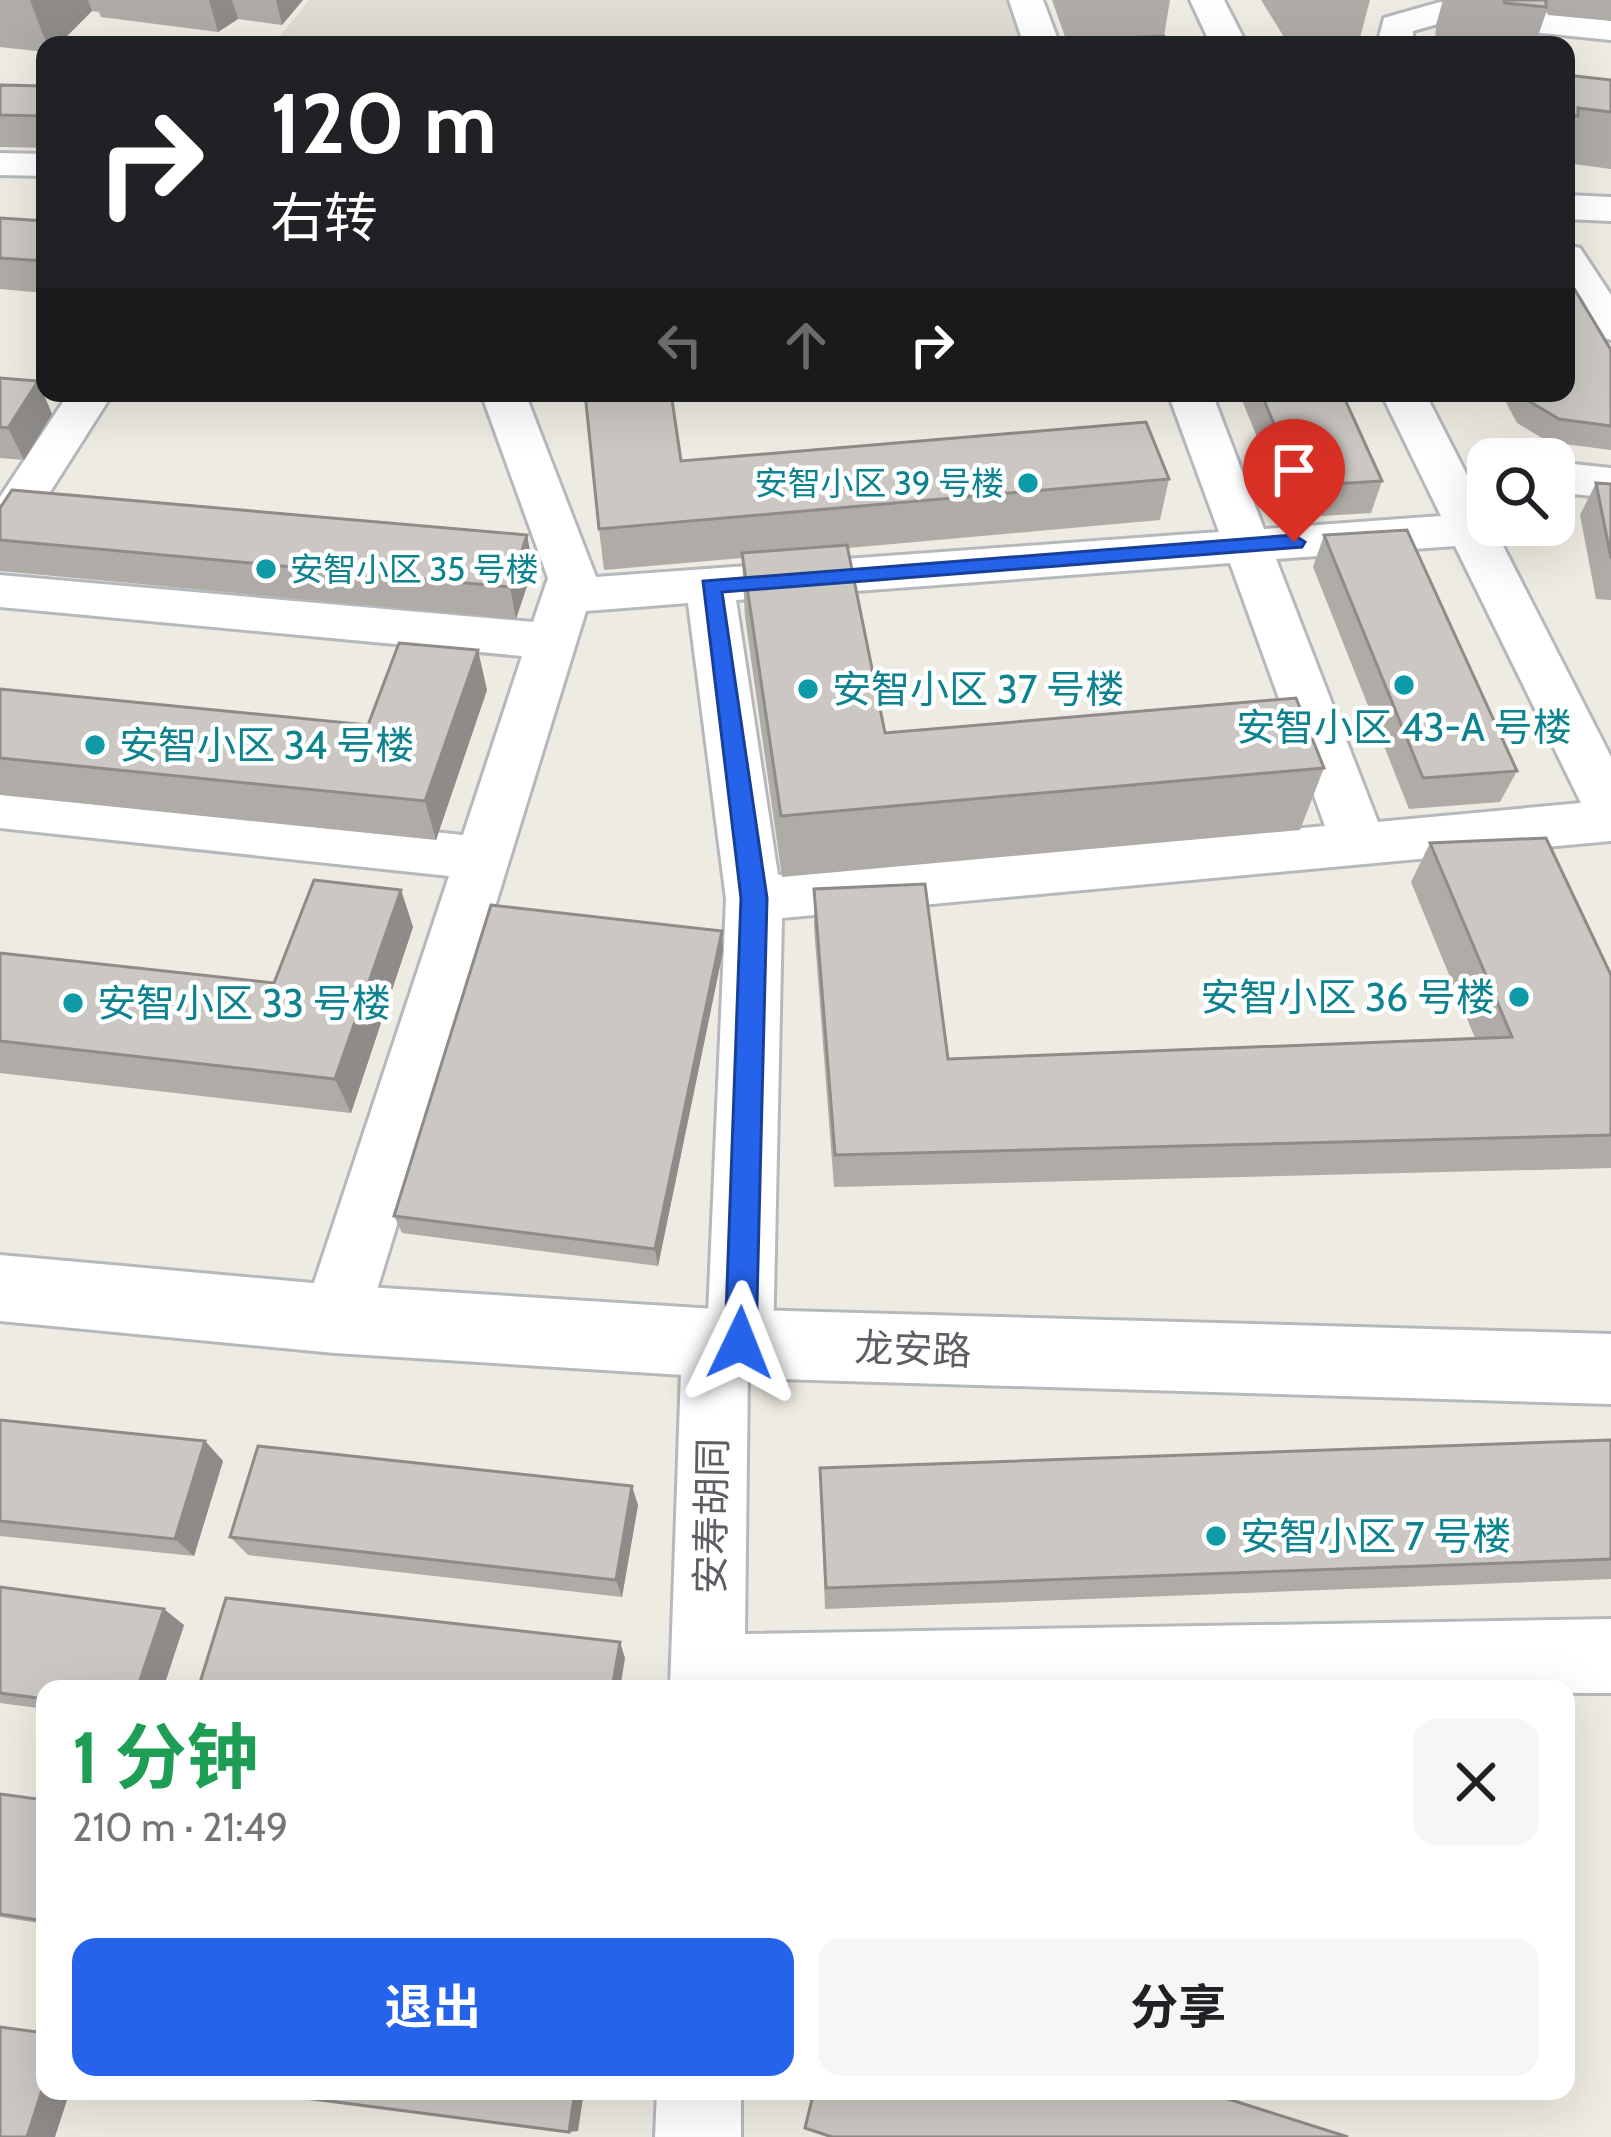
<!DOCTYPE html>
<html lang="zh">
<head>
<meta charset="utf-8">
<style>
  body { margin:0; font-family:Cabin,"Noto Sans SC",sans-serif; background:#f6f6f6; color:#202124; height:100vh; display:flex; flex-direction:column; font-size:45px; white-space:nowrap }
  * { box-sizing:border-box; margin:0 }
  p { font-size:39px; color:#757577 }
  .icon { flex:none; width:66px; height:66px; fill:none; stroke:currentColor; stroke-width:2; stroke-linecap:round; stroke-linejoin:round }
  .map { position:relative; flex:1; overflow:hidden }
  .details { position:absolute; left:36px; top:1680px; width:1539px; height:420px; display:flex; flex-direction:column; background:#fff; border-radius:24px; box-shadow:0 12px 48px #0002 }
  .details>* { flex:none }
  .hud { position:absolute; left:36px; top:36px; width:1539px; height:366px; border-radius:24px; box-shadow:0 12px 48px #0002; background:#202124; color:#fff; overflow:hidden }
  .tools { position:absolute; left:1467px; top:438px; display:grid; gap:24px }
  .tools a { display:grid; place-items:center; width:108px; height:108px; border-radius:24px; background:#fff; box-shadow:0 12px 48px #0002; font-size:60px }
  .pin { position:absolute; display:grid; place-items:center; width:102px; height:102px; color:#fff; margin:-123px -51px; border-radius:50% 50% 50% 0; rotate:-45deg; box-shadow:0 0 12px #0007 }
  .pin .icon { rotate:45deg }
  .me { position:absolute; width:132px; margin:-66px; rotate:2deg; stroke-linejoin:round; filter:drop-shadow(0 0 9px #0008) }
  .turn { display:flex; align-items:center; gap:42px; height:252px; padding:0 36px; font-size:54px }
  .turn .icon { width:156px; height:156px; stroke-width:2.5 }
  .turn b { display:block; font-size:84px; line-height:102px }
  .lanes { display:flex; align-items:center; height:114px; padding:0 36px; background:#0003; justify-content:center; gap:60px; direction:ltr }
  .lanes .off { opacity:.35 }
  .round { display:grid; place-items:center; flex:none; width:126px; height:126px; border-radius:24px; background:#f6f6f6 }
  .summary { display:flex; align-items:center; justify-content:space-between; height:204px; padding:0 36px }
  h1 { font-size:72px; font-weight:700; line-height:90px; color:#1e9e55 }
  .button { display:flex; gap:24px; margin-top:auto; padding:24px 36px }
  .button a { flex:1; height:138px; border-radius:24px; background:#2563eb; color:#fff; font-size:48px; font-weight:700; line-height:138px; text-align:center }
  .button a+a { background:#f6f6f6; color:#202124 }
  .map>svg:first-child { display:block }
  .education { fill:#e0dcd3 }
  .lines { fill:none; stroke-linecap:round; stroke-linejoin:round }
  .minor-casing { stroke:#b5b9bd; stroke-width:6 }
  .tertiary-casing { stroke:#b5b9bd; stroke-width:6 }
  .minor { fill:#fff; fill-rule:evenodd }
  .tertiary { fill:#fff; fill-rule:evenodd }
  .wall { fill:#afaba7 }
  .shaded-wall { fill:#8e8b88 }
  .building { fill:#cbc7c2; stroke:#8e8b88; stroke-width:3 }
  .route { fill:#2563eb; stroke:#184099; stroke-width:3 }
  .culture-dot { fill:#0f9aa8; stroke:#fff; stroke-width:4.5 }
  .labels { text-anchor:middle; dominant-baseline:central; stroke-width:9; stroke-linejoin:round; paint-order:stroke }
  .far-culture-label { font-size:33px; fill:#0d838f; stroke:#fff; text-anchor:end }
  .culture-label { font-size:39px; fill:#0d838f; stroke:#fff; text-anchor:start }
  .street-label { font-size:39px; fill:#5b5f64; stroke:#fff }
</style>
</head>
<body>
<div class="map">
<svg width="1611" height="2137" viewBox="0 0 1611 2137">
  <rect width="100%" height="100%" fill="#eeebe2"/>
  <path class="education" d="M 309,0 L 1010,0 L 1032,45 L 273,45 Z"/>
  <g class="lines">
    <defs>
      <g id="minor">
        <path d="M 1009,0 L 1043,0 L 1060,45 L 1024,45 Z"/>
        <path d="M 1190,0 L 1224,0 L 1247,45 L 1211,45 Z"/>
        <path d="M 1440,2 L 1611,20 L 1611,40 L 1441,23 L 1413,31 L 1413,45 L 1377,45 L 1384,18 Z"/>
        <path d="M 0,153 L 45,154 L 45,176 L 0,175 Z"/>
        <path d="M 1566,195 L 1611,197 L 1611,221 L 1566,219 Z"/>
        <path d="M 1566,245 L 1580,248 L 1611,295 L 1611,340 L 1596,336 L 1566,289 Z"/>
        <path d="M 69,393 L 113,393 L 17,544 L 0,548 L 0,497 Z"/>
        <path d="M 481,393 L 525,393 L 596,577 L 1219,532 L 1168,393 L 1212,393 L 1264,529 L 1441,516 L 1381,393 L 1425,393 L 1611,757 L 1611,841 L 782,918 L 773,1343 L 764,1365 L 748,1371 L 745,1634 L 1611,1619 L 1611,1693 L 670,1689 L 682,1343 L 691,1321 L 708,1315 L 726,899 L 688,603 L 586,611 L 368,1319 L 358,1341 L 335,1349 L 312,1341 L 302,1319 L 449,876 L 0,828 L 0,788 L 463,835 L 522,656 L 0,607 L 0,575 L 533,622 L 548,578 ZM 1455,546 L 1581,803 L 1378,822 L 1276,559 ZM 1230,563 L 1325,826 L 778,875 L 736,600 Z"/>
        <path d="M 1554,462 L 1611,468 L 1611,498 L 1554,492 Z"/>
        <path d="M 657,2091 L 741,2091 L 741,2137 L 655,2137 Z"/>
      </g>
      <path id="tertiary" d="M 0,1255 L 335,1285 L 715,1309 L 1611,1334 L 1611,1404 L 715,1377 L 335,1353 L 0,1321 Z"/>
    </defs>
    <use href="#minor" class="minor-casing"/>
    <use href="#tertiary" class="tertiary-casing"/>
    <use href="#minor" class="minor"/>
    <use href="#tertiary" class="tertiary"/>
  </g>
  <g class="wall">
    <path d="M 0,0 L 303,0 L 282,25 L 238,19 L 218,32 L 101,17 L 99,12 L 92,11 L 58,45 L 45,45 L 45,52 L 0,47 Z"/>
    <path d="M 1052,0 L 1170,0 L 1164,36 L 1168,45 L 1068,45 Z"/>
    <path d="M 1261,0 L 1370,0 L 1358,45 L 1289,45 Z"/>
    <path d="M 1443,0 L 1611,0 L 1611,21 L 1548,15 L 1547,10 L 1535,45 L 1435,45 L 1436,25 Z"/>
    <path d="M 1566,75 L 1611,80 L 1611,169 L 1566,163 Z"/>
    <path d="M 0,85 L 45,86 L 45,148 L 0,147 Z"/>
    <path d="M 0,218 L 45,221 L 45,293 L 0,289 Z"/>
    <path d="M 1611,350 L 1611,450 L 1549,442 L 1517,423 L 1501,393 L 1566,393 Z"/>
    <path d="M 0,378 L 38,381 L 52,414 L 24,460 L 0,458 Z"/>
    <path d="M 1239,393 L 1342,393 L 1382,481 L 1371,513 L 1290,518 Z"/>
    <path d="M 681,461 L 1169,479 L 1160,520 L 848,548 L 885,733 L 1324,768 L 1300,830 L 782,877 L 745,617 L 742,558 L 604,570 L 599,529 Z"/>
    <path d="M 1596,483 L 1611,484 L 1611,600 L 1596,599 L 1580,515 Z"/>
    <path d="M 0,508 L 527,535 L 533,568 L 516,619 L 0,571 Z"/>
    <path d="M 1324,535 L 1517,771 L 1500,802 L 1409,809 L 1313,567 Z"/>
    <path d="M 0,689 L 368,725 L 487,690 L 436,840 L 0,795 Z"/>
    <path d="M 1430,843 L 1611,975 L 1611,1168 L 834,1187 L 814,927 L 814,889 L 948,1059 L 1475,1038 L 1411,882 Z"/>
    <path d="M 401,890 L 413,927 L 351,1113 L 0,1073 L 0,953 L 274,983 Z"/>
    <path d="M 722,931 L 723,951 L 658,1266 L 402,1233 L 394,1216 Z"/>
    <path d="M 0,1420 L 205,1441 L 223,1461 L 194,1556 L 0,1536 Z"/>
    <path d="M 1611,1440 L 1611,1579 L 825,1609 L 820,1468 Z"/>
    <path d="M 638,1505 L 622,1597 L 248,1555 L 230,1537 Z"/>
    <path d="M 0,1587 L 184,1625 L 163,1689 L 45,1689 L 45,1709 L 0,1703 Z"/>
    <path d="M 0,1794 L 45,1800 L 45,1924 L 0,1917 Z"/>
  </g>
  <g class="shaded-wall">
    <path d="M 30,0 L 88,0 L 92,11 L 58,45 L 47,45 Z"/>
    <path d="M 209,0 L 232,0 L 238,19 L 218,32 Z"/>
    <path d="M 276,0 L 303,0 L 282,25 Z"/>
    <path d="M 38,381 L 52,414 L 24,460 L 8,428 Z"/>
    <path d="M 527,535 L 533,568 L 516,619 L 510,587 Z"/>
    <path d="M 478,650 L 487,690 L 436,840 L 425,801 Z"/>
    <path d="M 401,890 L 413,927 L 351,1113 L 335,1079 Z"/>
    <path d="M 722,931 L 723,951 L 658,1266 L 655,1249 Z"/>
    <path d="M 205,1441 L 223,1461 L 194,1556 L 175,1539 Z"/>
    <path d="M 632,1486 L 638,1505 L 622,1597 L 616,1580 Z"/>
    <path d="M 164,1609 L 184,1625 L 163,1689 L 137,1689 Z"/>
    <path d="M 620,1642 L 625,1658 L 620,1689 L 612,1689 Z"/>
    <path d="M 45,2081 L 45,2091 L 70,2091 L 55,2137 L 27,2137 Z"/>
    <path d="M 575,2091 L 584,2091 L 578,2131 L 569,2132 Z"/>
  </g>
  <g class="building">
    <path d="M 1504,0 L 1546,0 L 1546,7 L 1505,3 Z"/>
    <path d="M 1164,36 L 1168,45 L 1079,45 L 1078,40 Z"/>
    <path d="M 1566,75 L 1611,80 L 1611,112 L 1578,108 L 1578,116 L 1566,114 Z"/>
    <path d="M 0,85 L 45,86 L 45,116 L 0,115 Z"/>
    <path d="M 0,218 L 45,221 L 45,261 L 0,258 Z"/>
    <path d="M 1566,275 L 1611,350 L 1611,426 L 1559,419 L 1527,400 L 1523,393 L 1566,393 Z"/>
    <path d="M 0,378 L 38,381 L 8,428 L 0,427 Z"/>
    <path d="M 585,393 L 671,393 L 681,461 L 1146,422 L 1169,479 L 599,529 Z"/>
    <path d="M 1261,393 L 1342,393 L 1382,481 L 1300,486 Z"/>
    <path d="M 1596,483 L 1611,484 L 1611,558 Z"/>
    <path d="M 12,490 L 527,535 L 510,587 L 0,540 L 0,508 Z"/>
    <path d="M 1407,530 L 1517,771 L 1423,778 L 1324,535 Z"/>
    <path d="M 847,545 L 885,733 L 1296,698 L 1324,768 L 781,816 L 742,553 Z"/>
    <path d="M 399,643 L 478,650 L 425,801 L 0,758 L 0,689 L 368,725 Z"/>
    <path d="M 1546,838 L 1611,975 L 1611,1135 L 835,1155 L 814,889 L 925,884 L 948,1059 L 1512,1037 L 1430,843 Z"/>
    <path d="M 314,880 L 401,890 L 335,1079 L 0,1041 L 0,953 L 274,983 Z"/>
    <path d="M 491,905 L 722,931 L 655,1249 L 394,1216 Z"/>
    <path d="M 0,1420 L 205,1441 L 175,1539 L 0,1521 Z"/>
    <path d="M 1611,1440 L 1611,1559 L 826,1588 L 820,1468 Z"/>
    <path d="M 258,1446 L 632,1486 L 616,1580 L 230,1537 Z"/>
    <path d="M 0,1587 L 164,1609 L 137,1689 L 45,1689 L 45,1699 L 0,1693 Z"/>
    <path d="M 226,1598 L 620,1642 L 612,1689 L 198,1689 Z"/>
    <path d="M 0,1794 L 45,1800 L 45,1921 L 0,1914 Z"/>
    <path d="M 0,2027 L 45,2033 L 45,2081 L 27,2137 L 0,2137 Z"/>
    <path d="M 251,2091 L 575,2091 L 569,2132 Z"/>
    <path d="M 814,2091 L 1203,2091 L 1348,2137 L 832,2137 L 805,2128 Z"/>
  </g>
  <path class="route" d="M 1294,535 L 1305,542 L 1302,547 L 722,592 L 767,898 L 756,1343 L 751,1353 L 730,1353 L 725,1343 L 741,898 L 703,581 Z"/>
  <g class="culture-dot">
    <circle cx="1028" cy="483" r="12"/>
    <circle cx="266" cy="569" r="12"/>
    <circle cx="1404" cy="685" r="12"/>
    <circle cx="808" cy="689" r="12"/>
    <circle cx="95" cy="745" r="12"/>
    <circle cx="1519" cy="997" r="12"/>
    <circle cx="73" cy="1003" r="12"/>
    <circle cx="1216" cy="1536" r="12"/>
  </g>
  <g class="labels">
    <g class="far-culture-label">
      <text x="1004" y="483">安智小区 39 号楼</text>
      <text x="290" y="569" text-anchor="start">安智小区 35 号楼</text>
    </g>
    <g class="culture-label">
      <text x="832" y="689">安智小区 37 号楼</text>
      <text x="1404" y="727" text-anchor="middle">安智小区 43-A 号楼</text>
      <text x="119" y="745">安智小区 34 号楼</text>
      <text x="1495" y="997" text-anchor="end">安智小区 36 号楼</text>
      <text x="97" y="1003">安智小区 33 号楼</text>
      <text x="1240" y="1536">安智小区 7 号楼</text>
    </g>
    <g class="street-label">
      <text transform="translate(913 1349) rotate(2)">龙安路</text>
      <text transform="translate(711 1516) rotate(-89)">安寿胡同</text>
    </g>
  </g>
</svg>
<div class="tools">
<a><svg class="icon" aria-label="search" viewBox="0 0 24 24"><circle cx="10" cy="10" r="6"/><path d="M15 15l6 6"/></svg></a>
</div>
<div class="pin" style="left:1294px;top:542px;background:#d93025"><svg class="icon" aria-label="arrive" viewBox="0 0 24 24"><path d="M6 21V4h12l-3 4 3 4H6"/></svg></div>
<svg class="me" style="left:740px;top:1343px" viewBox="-20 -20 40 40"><path d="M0-17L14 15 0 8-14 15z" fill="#2563eb" stroke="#fff" stroke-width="4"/></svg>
<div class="hud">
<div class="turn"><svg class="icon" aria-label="right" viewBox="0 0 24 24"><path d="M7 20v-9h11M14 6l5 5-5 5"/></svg><div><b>120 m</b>右转</div></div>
<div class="lanes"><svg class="icon off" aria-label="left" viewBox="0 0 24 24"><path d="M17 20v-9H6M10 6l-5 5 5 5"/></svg><svg class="icon off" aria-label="ahead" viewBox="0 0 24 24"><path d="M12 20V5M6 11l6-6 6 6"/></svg><svg class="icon" aria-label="right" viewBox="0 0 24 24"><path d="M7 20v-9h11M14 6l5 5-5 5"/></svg></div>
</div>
<section class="details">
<div class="summary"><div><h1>1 分钟</h1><p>210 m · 21:49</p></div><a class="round"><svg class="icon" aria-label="close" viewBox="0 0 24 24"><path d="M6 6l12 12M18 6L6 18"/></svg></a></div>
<div class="button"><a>退出</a><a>分享</a></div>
</section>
</div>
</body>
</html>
